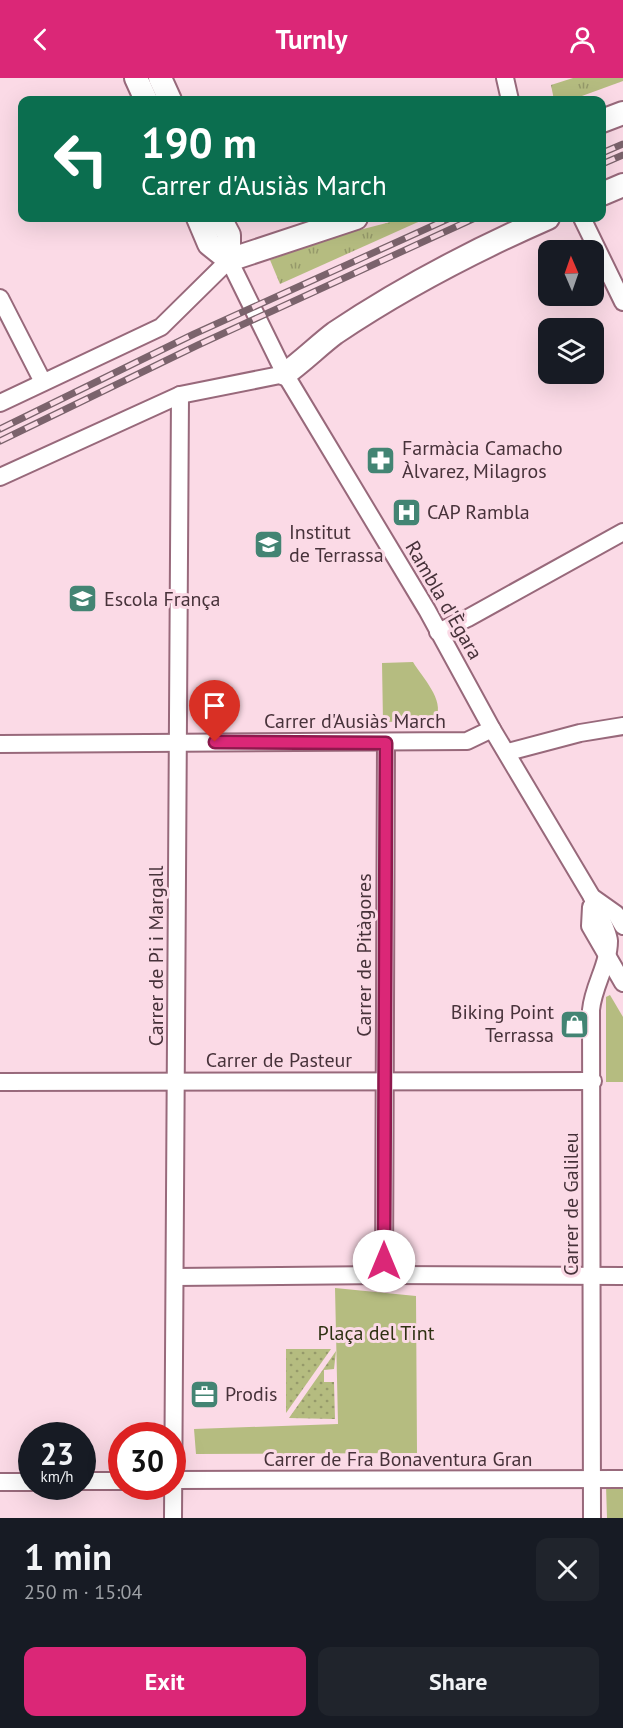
<!DOCTYPE html>
<html lang="en">
<head>
<meta charset="utf-8">
<style>
  body { margin:0; font-family:"PT Sans",sans-serif; background:#20242c; color:#f1f3f6; height:100vh; display:flex; flex-direction:column; font-size:22px; white-space:nowrap }
  * { box-sizing:border-box; margin:0 }
  p { font-size:20px; color:#9ea1a6 }
  .icon { flex:none; width:33px; height:33px; fill:none; stroke:currentColor; stroke-width:2; stroke-linecap:round; stroke-linejoin:round }
  .map { position:relative; height:1440px; overflow:hidden }
  .sheet { display:flex; flex-direction:column; background:#171b24; flex:1 }
  .sheet>* { flex:none }
  .top-card { position:absolute; left:18px; top:18px; width:588px; height:126px; border-radius:12px; box-shadow:0 6px 24px #0002; background:#0b6e4f; color:#fff; overflow:hidden }
  .needle { width:39px; rotate:358deg }
  .buttons { position:absolute; left:538px; top:162px; display:grid; gap:12px }
  .buttons a { display:grid; place-items:center; width:66px; height:66px; border-radius:12px; background:#171b24; box-shadow:0 6px 24px #0002; font-size:30px }
  .speed { position:absolute; left:18px; top:1344px; display:flex; gap:12px; font-size:30px; font-weight:700; text-align:center }
  .speed>* { display:grid; place-content:center; width:78px; height:78px; border-radius:50%; background:#171b24; box-shadow:0 6px 24px #0002; line-height:1 }
  .speed small { font-size:15px; font-weight:400 }
  .speed .limit { border:9px solid #d22; background:#fff; color:#111 }
  .pin { position:absolute; display:grid; place-items:center; width:51px; height:51px; color:#fff; margin:-62px -26px; border-radius:50% 50% 50% 0; rotate:-45deg; box-shadow:0 0 6px #0007 }
  .pin .icon { rotate:45deg }
  .me { position:absolute; width:66px; margin:-33px; rotate:0deg; stroke-linejoin:round; filter:drop-shadow(0 0 4px #0008) }
  .turn { display:flex; align-items:center; gap:21px; height:126px; padding:0 24px; font-size:27px }
  .turn .icon { width:78px; height:78px; stroke-width:2.5 }
  .turn b { display:block; font-size:42px; line-height:51px }
  .round { display:grid; place-items:center; flex:none; width:63px; height:63px; border-radius:12px; background:#20242c }
  .summary { display:flex; align-items:center; justify-content:space-between; height:102px; padding:0 24px }
  h1 { font-size:36px; font-weight:700; line-height:45px }
  .action { display:flex; gap:12px; margin-top:auto; padding:12px 24px }
  .action a { flex:1; height:69px; border-radius:12px; background:#db2777; color:#fff; font-size:24px; font-weight:700; line-height:69px; text-align:center }
  .action a+a { background:#20242c; color:#f1f3f6 }
  header { display:flex; justify-content:space-between; align-items:center; height:78px; padding:0 24px; background:#db2777; color:#fff; font-size:27px; font-weight:700 }
  .map>svg:first-child { display:block }
  .grass { fill:url(#grass-tufts) }
  .park { fill:#b5bc80 }
  .garden { fill:url(#garden-dots) }
  .lines { fill:none; stroke-linecap:round; stroke-linejoin:round }
  .street-casing { stroke:#98697b; stroke-width:20 }
  .secondary-casing { stroke:#98697b; stroke-width:26 }
  .street { stroke:#fff; stroke-width:16 }
  .secondary { stroke:#fff; stroke-width:22 }
  .rail-casing { stroke:#7b636c; stroke-width:7 }
  .rail { stroke:#fbdae6; stroke-width:4.5; stroke-dasharray:14; stroke-linecap:butt }
  .route-casing { stroke:#8e194d; stroke-width:15 }
  .route { stroke:#db2777; stroke-width:10 }
  .labels { text-anchor:middle; dominant-baseline:central; stroke-width:6; stroke-linejoin:round; paint-order:stroke }
  .poi-label { font-size:20px; fill:#47323a; stroke:#fbdae6; text-anchor:start }
  .street-label { font-size:20px; fill:#47323a; stroke:#fbdae6 }
  .park-label { font-size:20px; fill:#2e3112; stroke:#fbdae6 }
</style>
</head>
<body>
<header><svg class="icon" aria-label="back" viewBox="0 0 24 24"><path d="M15 5l-7 7 7 7"/></svg>Turnly<svg class="icon" aria-label="person" viewBox="0 0 24 24"><circle cx="12" cy="8" r="4"/><path d="M4 21q1-7 8-7t8 7"/></svg></header>
<div class="map">
<svg width="623" height="1440" viewBox="0 0 623 1440">
  <defs>
    <pattern id="grass-tufts" width="24" height="20" patternUnits="userSpaceOnUse" patternTransform="scale(1.5)"><rect width="24" height="20" fill="#b5bc80"/><path d="M3 7l-1-3M5 7V3M7 7l1-3M15 17l-1-3M17 17v-4M19 17l1-3" fill="none" stroke="#95996a"/></pattern>
    <pattern id="garden-dots" width="8" height="8" patternUnits="userSpaceOnUse" patternTransform="scale(1.5)"><rect width="8" height="8" fill="#b5bc80"/><path d="M2 2h.1M6 6h.1" fill="none" stroke="#95996a" stroke-width="1.8" stroke-linecap="round"/></pattern>
  </defs>
  <rect width="100%" height="100%" fill="#fbdae6"/>
  <g class="grass">
    <path d="M 573,0 L 623,0 L 623,3 L 571,22 L 554,22 L 551,7 Z"/>
    <path d="M 406,140 L 427,140 L 280,206 L 270,182 L 336,158 Z"/>
  </g>
  <g class="park">
    <path d="M 413,584 C 422,599 445,622 436,640 L 428,643 L 383,644 L 382,585 Z"/>
    <path d="M 610,917 L 623,939 L 623,1004 L 606,1004 L 606,919 Z"/>
    <path d="M 335,1210 L 416,1218 L 417,1375 L 196,1376 L 194,1351 L 338,1346 Z"/>
    <path d="M 606,1408 L 623,1408 L 623,1440 L 607,1440 Z"/>
  </g>
  <g class="garden">
    <path d="M 286,1271 L 331,1271 L 286,1335 Z"/>
    <path d="M 336,1273 L 334,1291 L 324,1292 L 324,1304 L 334,1304 L 335,1341 L 289,1340 Z"/>
  </g>
  <g class="lines">
    <defs>
      <g id="street">
        <path d="M 505,0 L 510,22"/>
        <path d="M 582,140 L 623,224"/>
        <path d="M 0,220 L 43,304"/>
        <path d="M 0,325 L 161,249 L 229,182 L 285,296 L 427,532 L 492,651 L 592,819 L 616,836 L 623,848"/>
        <path d="M 0,399 L 180,317 L 285,296"/>
        <path d="M 438,554 L 468,540 L 623,454"/>
        <path d="M 0,666 L 467,663 L 492,651"/>
        <path d="M 508,674 L 580,655 L 623,648"/>
        <path d="M 591,829 L 590,848 L 623,905"/>
        <path d="M 0,1004 L 593,1003"/>
        <path d="M 384,1197 L 386,665"/>
        <path d="M 175,1199 L 384,1197 L 623,1198"/>
        <path d="M 172,1402 L 623,1401"/>
        <path d="M 82,1403 L 122,1403"/>
        <path d="M 0,1404 L 32,1404"/>
        <path d="M 173,1440 L 180,317"/>
        <path d="M 592,1440 L 591,932 C 593,908 609,886 609,863 C 608,851 596,832 592,819"/>
      </g>
      <g id="secondary">
        <path d="M 136,0 L 146,22"/>
        <path d="M 160,0 L 170,22"/>
        <path d="M 602,43 L 623,35"/>
        <path d="M 602,116 L 623,107"/>
        <path d="M 198,140 L 209,166 L 229,182"/>
        <path d="M 220,140 L 229,157 L 229,182"/>
        <path d="M 229,182 L 356,140"/>
        <path d="M 285,296 C 303,283 319,267 335,255 C 402,210 475,172 548,140"/>
      </g>
    </defs>
    <use href="#street" class="street-casing"/>
    <use href="#secondary" class="secondary-casing"/>
    <use href="#street" class="street"/>
    <use href="#secondary" class="secondary"/>
    <defs>
      <g id="rail">
        <path d="M 602,75 L 623,66"/>
        <path d="M 602,86 L 623,77"/>
        <path d="M 0,351 L 194,256 L 450,140"/>
        <path d="M 0,363 L 198,267 L 475,140"/>
      </g>
    </defs>
    <use href="#rail" class="rail-casing"/>
    <use href="#rail" class="rail"/>
  </g>
  <g class="lines">
    <defs>
      <path id="route" d="M 215,664 L 386,665 L 384,1183"/>
    </defs>
    <use href="#route" class="route-casing"/>
    <use href="#route" class="route"/>
  </g>
  <defs>
    <symbol id="pharmacy-square" viewBox="-11 -11 22 22"><rect x="-9" y="-9" width="18" height="18" rx="4" fill="#438473" stroke="#fbdae6"/><path d="M-2-6h4v4h4v4h-4v4h-4v-4h-4v-4h4Z" fill="#fff"/></symbol>
    <symbol id="hospital-square" viewBox="-11 -11 22 22"><rect x="-9" y="-9" width="18" height="18" rx="4" fill="#438473" stroke="#fbdae6"/><path d="M-5-5h3v3.5h4V-5h3V5h-3V1.5h-4V5h-3Z" fill="#fff"/></symbol>
    <symbol id="school-square" viewBox="-11 -11 22 22"><rect x="-9" y="-9" width="18" height="18" rx="4" fill="#438473" stroke="#fbdae6"/><path d="M0-5L7-2L0 1L-7-2ZM-4 1L0 2.5L4 1V4Q0 6-4 4Z" fill="#fff"/></symbol>
    <symbol id="shop-square" viewBox="-11 -11 22 22"><rect x="-9" y="-9" width="18" height="18" rx="4" fill="#438473" stroke="#fbdae6"/><path d="M-5-2.5h2.3a2.7 3.5 0 0 1 5.4 0H5L5.5 6h-11ZM-1.5-2.5h3a1.5 2.3 0 0 0-3 0Z" fill="#fff"/></symbol>
    <symbol id="office-square" viewBox="-11 -11 22 22"><rect x="-9" y="-9" width="18" height="18" rx="4" fill="#438473" stroke="#fbdae6"/><path d="M-6-3h4V-5.5h4V-3h4V5H-6ZM-1-4.5V-3h2v-1.5ZM-6 0V1H6V0Z" fill="#fff"/></symbol>
  </defs>
  <g fill-rule="evenodd">
    <use href="#pharmacy-square" x="364" y="366" width="33" height="33"/>
    <use href="#hospital-square" x="390" y="418" width="33" height="33"/>
    <use href="#school-square" x="252" y="450" width="33" height="33"/>
    <use href="#school-square" x="66" y="504" width="33" height="33"/>
    <use href="#shop-square" x="558" y="930" width="33" height="33"/>
    <use href="#office-square" x="188" y="1300" width="33" height="33"/>
  </g>
  <g class="labels">
    <g class="poi-label">
      <text x="402" y="370">Farmàcia Camacho<tspan x="402" dy="23">Àlvarez, Milagros</tspan></text>
      <text x="427" y="434">CAP Rambla</text>
      <text x="289" y="454">Institut<tspan x="289" dy="23">de Terrassa</tspan></text>
      <text x="104" y="521">Escola França</text>
      <text x="554" y="934" text-anchor="end">Biking Point<tspan x="554" dy="23">Terrassa</tspan></text>
      <text x="225" y="1316">Prodis</text>
    </g>
    <g class="street-label">
      <text transform="translate(444 522) rotate(60)">Rambla d'Ègara</text>
      <text x="355" y="643">Carrer d'Ausiàs March</text>
      <text transform="translate(364 877) rotate(-90)">Carrer de Pitàgores</text>
      <text transform="translate(156 878) rotate(-90)">Carrer de Pi i Margall</text>
      <text x="279" y="982">Carrer de Pasteur</text>
      <text transform="translate(571 1126) rotate(-90)">Carrer de Galileu</text>
      <text x="398" y="1381">Carrer de Fra Bonaventura Gran</text>
    </g>
    <g class="park-label">
      <text x="376" y="1255">Plaça del Tint</text>
    </g>
  </g>
</svg>
<div class="buttons">
<a><svg class="needle" viewBox="-14 -14 28 28"><path d="M0-13l5 13h-10z" fill="#e53935"/><path d="M0 13l5-13h-10z" fill="#9ea1a6"/></svg></a>
<a><svg class="icon" aria-label="layers" viewBox="0 0 24 24"><path d="M12 4l9 5-9 5-9-5zM3 14l9 5 9-5"/></svg></a>
</div>
<div class="speed"><div>23<small>km/h</small></div><div class="limit">30</div></div>
<div class="pin" style="left:215px;top:664px;background:#d93025"><svg class="icon" aria-label="arrive" viewBox="0 0 24 24"><path d="M6 21V4h12l-3 4 3 4H6"/></svg></div>
<svg class="me" style="left:384px;top:1183px" viewBox="-20 -20 40 40"><circle r="19" fill="#fff"/><path d="M0-13L10 11 0 6-10 11z" fill="#db2777"/></svg>
<div class="top-card">
<div class="turn"><svg class="icon" aria-label="left" viewBox="0 0 24 24"><path d="M17 20v-9H6M10 6l-5 5 5 5"/></svg><div><b>190 m</b>Carrer d'Ausiàs March</div></div>
</div>
</div>
<section class="sheet">
<div class="summary"><div><h1>1 min</h1><p>250 m · 15:04</p></div><a class="round"><svg class="icon" aria-label="close" viewBox="0 0 24 24"><path d="M6 6l12 12M18 6L6 18"/></svg></a></div>
<div class="action"><a>Exit</a><a>Share</a></div>
</section>
</body>
</html>
